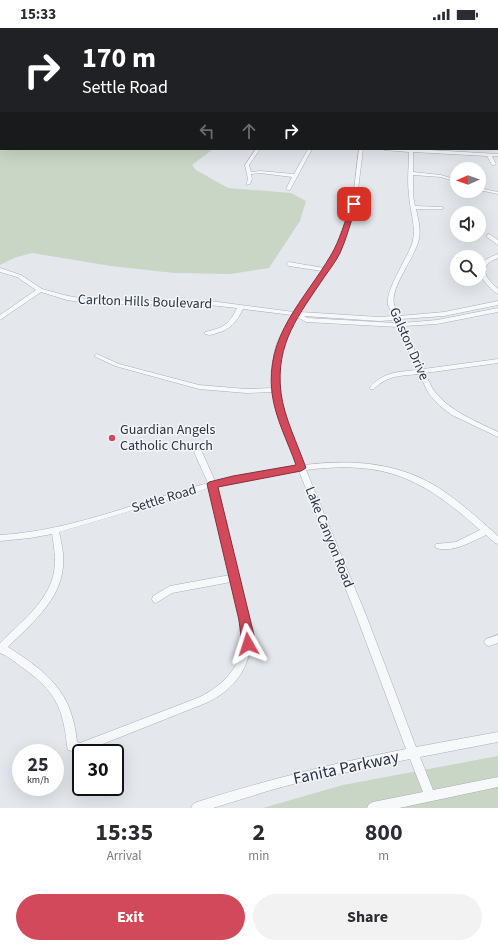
<!DOCTYPE html>
<html lang="en">
<head>
<meta charset="utf-8">
<style>
  body { margin:0; font-family:"Source Sans 3",sans-serif; background:#f2f2f3; color:#2b2b33; height:100vh; display:flex; flex-direction:column; font-size:15px; white-space:nowrap }
  * { box-sizing:border-box; margin:0 }
  p { font-size:13px; color:#7c7c81 }
  .icon { flex:none; width:22px; height:22px; fill:none; stroke:currentColor; stroke-width:2; stroke-linecap:round; stroke-linejoin:round }
  .map { position:relative; height:780px; overflow:hidden }
  .drawer { display:flex; flex-direction:column; background:#fff; flex:1 }
  .drawer>* { flex:none }
  .banner { position:absolute; left:0px; top:0px; width:498px; height:122px; box-shadow:0 4px 16px #0002; background:#202124; color:#fff; overflow:hidden }
  .needle { width:26px; rotate:268deg }
  .fabs { position:absolute; left:450px; top:134px; display:grid; gap:8px }
  .fabs a { display:grid; place-items:center; width:36px; height:36px; border-radius:50%; background:#fff; box-shadow:0 4px 16px #0002; font-size:20px }
  .speed { position:absolute; left:12px; top:716px; display:flex; gap:8px; font-size:20px; font-weight:700; text-align:center }
  .speed>* { display:grid; place-content:center; width:52px; height:52px; border-radius:50%; background:#fff; box-shadow:0 4px 16px #0002; line-height:1 }
  .speed small { font-size:10px; font-weight:400 }
  .speed .limit { border:2px solid #111; border-radius:6px; background:#fff; color:#111 }
  .pin { position:absolute; display:grid; place-items:center; width:34px; height:34px; color:#fff; margin:-17px; border-radius:8px; box-shadow:0 2px 6px #0006 }
  .me { position:absolute; width:44px; margin:-22px; rotate:354deg; stroke-linejoin:round; filter:drop-shadow(0 0 3px #0008) }
  .turn { display:flex; align-items:center; gap:14px; height:84px; padding:0 16px; font-size:18px }
  .turn .icon { width:52px; height:52px; stroke-width:2.5 }
  .turn b { display:block; font-size:28px; line-height:34px }
  .lanes { display:flex; align-items:center; height:38px; padding:0 16px; background:#0003; justify-content:center; gap:20px; direction:ltr }
  .lanes .off { opacity:.35 }
  .eta { display:flex; justify-content:space-evenly; align-items:center; height:68px; text-align:center }
  .eta b { font-size:24px; font-weight:700; line-height:28px }
  .primary-button { display:flex; gap:8px; margin-top:auto; padding:8px 16px }
  .primary-button a { flex:1; height:46px; border-radius:24px; background:#d1495b; color:#fff; font-size:16px; font-weight:700; line-height:46px; text-align:center }
  .primary-button a+a { background:#f2f2f3; color:#2b2b33 }
  .status { display:flex; justify-content:space-between; align-items:center; height:28px; padding:0 20px; background:#fff; direction:ltr }
  .status svg { height:11px; fill:currentColor }
  .map>svg:first-child { display:block }
  .green { fill:#c9d6c5 }
  .lines { fill:none; stroke-linecap:round; stroke-linejoin:round }
  .minor-casing { stroke:#a9aeb7; stroke-width:1 }
  .major-casing { stroke:#a3abb8; stroke-width:1 }
  .minor { fill:#f7f8fa; fill-rule:evenodd }
  .major { fill:#fff; fill-rule:evenodd }
  .route { fill:#d1495b; stroke:#882f3b }
  .poi-dot { fill:#d1495b; stroke:#f4f6f9; stroke-width:1.5 }
  .labels { text-anchor:middle; dominant-baseline:central; stroke-width:3; stroke-linejoin:round; paint-order:stroke }
  .street-label { font-size:14px; fill:#2b3445; stroke:#f4f6f9 }
  .poi-label { font-size:14px; fill:#2b3445; stroke:#f4f6f9; text-anchor:start }
  .near-street-label { font-size:17px; fill:#2b3445; stroke:#f4f6f9 }
</style>
</head>
<body>
<div class="status"><b>15:33</b><svg viewBox="0 0 49 12"><path d="M0 12V9h3v3zM5 12V6h3v6zM10 12V3h3v9zM15 12V0h3v12zM26 1h20v11H26zM47 4h2v5h-2z"/></svg></div>
<div class="map">
<svg width="498" height="780" viewBox="0 0 498 780">
  <rect width="100%" height="100%" fill="#e4e7ec"/>
  <g class="green">
    <path d="M 0,0 L 245,0 L 1,1 L 0,49 Z"/>
    <path d="M 0,73 L 1,121 L 213,121 L 192,137 L 196,142 L 228,160 L 291,165 L 306,173 L 300,193 L 269,240 L 231,246 L 174,245 L 111,238 L 32,225 L 14,230 L 0,237 Z"/>
    <path d="M 498,728 L 498,780 L 263,780 L 343,757 Z"/>
  </g>
  <g class="lines">
    <defs>
      <g id="minor">
        <path d="M 439,0 L 442,0 L 443,1 L 439,1 Z"/>
        <rect x="497" y="3" width="1" height="2"/>
        <rect x="497" y="26" width="1" height="2"/>
        <rect x="497" y="38" width="1" height="3"/>
        <rect x="497" y="55" width="1" height="2"/>
        <rect x="0" y="59" width="1" height="2"/>
        <rect x="497" y="82" width="1" height="2"/>
        <rect x="497" y="106" width="1" height="2"/>
        <path d="M 256,121 L 260,121 L 249,137 L 251,144 L 260,143 L 294,146 L 308,121 L 312,121 L 290,162 L 288,162 L 286,161 L 292,149 L 260,145 L 251,146 L 252,151 L 250,156 L 246,157 L 248,151 L 245,137 Z"/>
        <path d="M 359,121 L 363,121 L 356,178 L 339,226 L 300,284 L 379,289 L 393,288 C 392,284 389,280 388,277 C 385,262 407,231 412,216 C 417,199 410,184 409,167 C 407,153 409,138 409,124 L 384,122 L 382,121 L 413,121 L 498,126 L 498,128 L 492,128 L 496,136 L 494,137 L 492,137 L 487,128 L 413,124 L 413,144 L 441,147 L 457,152 L 457,154 L 441,149 L 413,147 L 413,168 L 415,178 L 442,179 L 444,180 L 442,181 L 416,181 C 418,190 421,201 419,211 C 415,230 390,259 394,276 C 395,280 398,284 399,288 L 444,284 L 498,273 L 498,277 L 444,288 L 401,291 L 402,295 L 437,292 L 498,280 L 498,284 L 437,296 L 404,298 L 423,341 L 498,331 L 498,335 L 425,345 C 428,351 431,359 435,364 C 451,384 476,393 498,404 L 498,409 L 452,387 L 440,378 L 429,366 L 419,346 C 400,348 388,347 374,361 L 370,361 L 369,360 L 370,359 C 384,344 397,344 417,342 L 398,299 L 306,294 L 297,289 L 286,308 L 281,322 L 279,348 L 282,378 L 304,437 C 351,431 398,434 439,460 C 460,474 479,491 498,508 L 498,516 L 495,515 L 486,507 C 471,514 453,525 436,520 L 435,518 L 436,516 L 456,514 L 480,502 C 422,450 385,432 306,442 L 366,587 L 416,719 L 498,704 L 498,714 L 420,729 L 433,762 L 498,749 L 498,759 L 399,780 L 367,780 L 369,776 L 373,774 L 423,764 L 410,731 L 308,752 L 271,762 L 213,780 L 191,780 L 193,776 L 197,774 C 266,752 335,735 406,721 L 356,587 L 299,443 L 244,452 L 217,458 L 253,607 C 250,631 243,650 223,665 C 218,669 212,672 206,675 L 80,725 L 68,722 L 67,718 C 63,679 55,663 23,640 C 16,635 8,628 0,625 L 0,615 C 20,595 49,573 54,544 C 56,531 54,518 52,506 L 30,510 L 0,513 L 0,507 C 71,503 140,473 208,455 L 194,424 L 198,421 L 202,424 L 215,453 L 244,447 L 297,438 L 276,378 L 274,364 L 246,365 L 199,361 L 115,338 L 94,328 L 97,326 L 99,327 L 119,336 L 199,357 L 246,361 L 273,360 C 273,348 272,334 275,322 C 278,309 286,298 292,287 L 243,281 C 237,293 230,302 217,305 C 212,307 208,308 204,305 L 205,304 C 223,300 229,297 237,280 L 210,277 L 94,276 L 67,272 L 41,264 L 0,292 L 0,287 L 36,262 L 17,249 L 0,244 L 0,240 L 21,247 L 42,261 L 68,268 L 94,272 L 210,273 L 294,284 L 322,243 L 289,238 L 286,236 L 289,234 L 324,240 L 333,226 L 352,178 ZM 304,288 L 379,293 L 395,292 L 396,295 L 307,290 ZM 209,460 L 230,547 L 170,558 L 153,568 L 152,571 L 153,574 L 156,575 L 172,565 L 231,554 C 235,571 241,589 243,606 C 245,626 232,648 216,659 C 211,663 205,666 200,669 L 80,715 L 77,714 C 72,663 48,645 8,619 C 30,597 61,572 63,538 C 64,527 62,516 59,504 Z"/>
        <path d="M 479,160 L 498,164 L 498,166 L 479,162 Z"/>
        <path d="M 489,206 L 498,212 L 498,217 L 487,209 L 487,207 Z"/>
        <path d="M 498,226 L 498,230 C 477,238 485,249 498,261 L 498,266 C 493,263 488,258 484,253 C 473,238 484,231 498,226 Z"/>
        <path d="M 498,607 L 498,615 L 489,618 L 486,617 L 484,614 L 486,611 Z"/>
      </g>
      <g id="major">
        <path d="M 470,0 L 475,0 L 476,1 L 471,1 Z"/>
        <rect x="497" y="14" width="1" height="2"/>
      </g>
    </defs>
    <use href="#minor" class="minor-casing"/>
    <use href="#major" class="major-casing"/>
    <use href="#minor" class="minor"/>
    <use href="#major" class="major"/>
  </g>
  <path class="route" d="M 354,174 L 357,176 C 351,192 347,210 340,225 C 336,233 330,241 325,248 C 299,287 275,315 281,365 C 284,389 298,417 306,440 L 301,443 L 218,459 L 254,607 L 252,619 L 248,621 L 243,619 C 241,614 240,595 238,588 L 207,456 L 209,454 L 233,448 L 296,437 C 288,414 275,390 272,365 C 265,307 304,273 331,227 C 340,212 345,193 351,176 Z"/>
  <circle class="poi-dot" cx="112" cy="410" r="4"/>
  <g class="labels">
    <g class="street-label">
      <text transform="translate(145 274) rotate(2)">Carlton Hills Boulevard</text>
      <text transform="translate(409 316) rotate(66)">Galston Drive</text>
      <text transform="translate(164 471) rotate(-17)">Settle Road</text>
      <text transform="translate(329 509) rotate(68)">Lake Canyon Road</text>
    </g>
    <g class="poi-label">
      <text x="120" y="402">Guardian Angels<tspan x="120" dy="16">Catholic Church</tspan></text>
    </g>
    <g class="near-street-label">
      <text transform="translate(346 740) rotate(-12)">Fanita Parkway</text>
    </g>
  </g>
</svg>
<div class="fabs">
<a><svg class="needle" viewBox="-14 -14 28 28"><path d="M0-13l5 13h-10z" fill="#e53935"/><path d="M0 13l5-13h-10z" fill="#7c7c81"/></svg></a>
<a><svg class="icon" aria-label="sound" viewBox="0 0 24 24"><path d="M4 9h4l5-4v14l-5-4H4zM17 9q2 3 0 6"/></svg></a>
<a><svg class="icon" aria-label="search" viewBox="0 0 24 24"><circle cx="10" cy="10" r="6"/><path d="M15 15l6 6"/></svg></a>
</div>
<div class="speed"><div>25<small>km/h</small></div><div class="limit">30</div></div>
<div class="pin" style="left:354px;top:176px;background:#d93025"><svg class="icon" aria-label="arrive" viewBox="0 0 24 24"><path d="M6 21V4h12l-3 4 3 4H6"/></svg></div>
<svg class="me" style="left:248px;top:616px" viewBox="-20 -20 40 40"><path d="M0-17L14 15 0 8-14 15z" fill="#d1495b" stroke="#fff" stroke-width="4"/></svg>
<div class="banner">
<div class="turn"><svg class="icon" aria-label="right" viewBox="0 0 24 24"><path d="M7 20v-9h11M14 6l5 5-5 5"/></svg><div><b>170 m</b>Settle Road</div></div>
<div class="lanes"><svg class="icon off" aria-label="left" viewBox="0 0 24 24"><path d="M17 20v-9H6M10 6l-5 5 5 5"/></svg><svg class="icon off" aria-label="ahead" viewBox="0 0 24 24"><path d="M12 20V5M6 11l6-6 6 6"/></svg><svg class="icon" aria-label="right" viewBox="0 0 24 24"><path d="M7 20v-9h11M14 6l5 5-5 5"/></svg></div>
</div>
</div>
<section class="drawer">
<div class="eta">
<div><b>15:35</b><p>Arrival</p></div>
<div><b>2</b><p>min</p></div>
<div><b>800</b><p>m</p></div>
</div>
<div class="primary-button"><a>Exit</a><a>Share</a></div>
</section>
</body>
</html>
